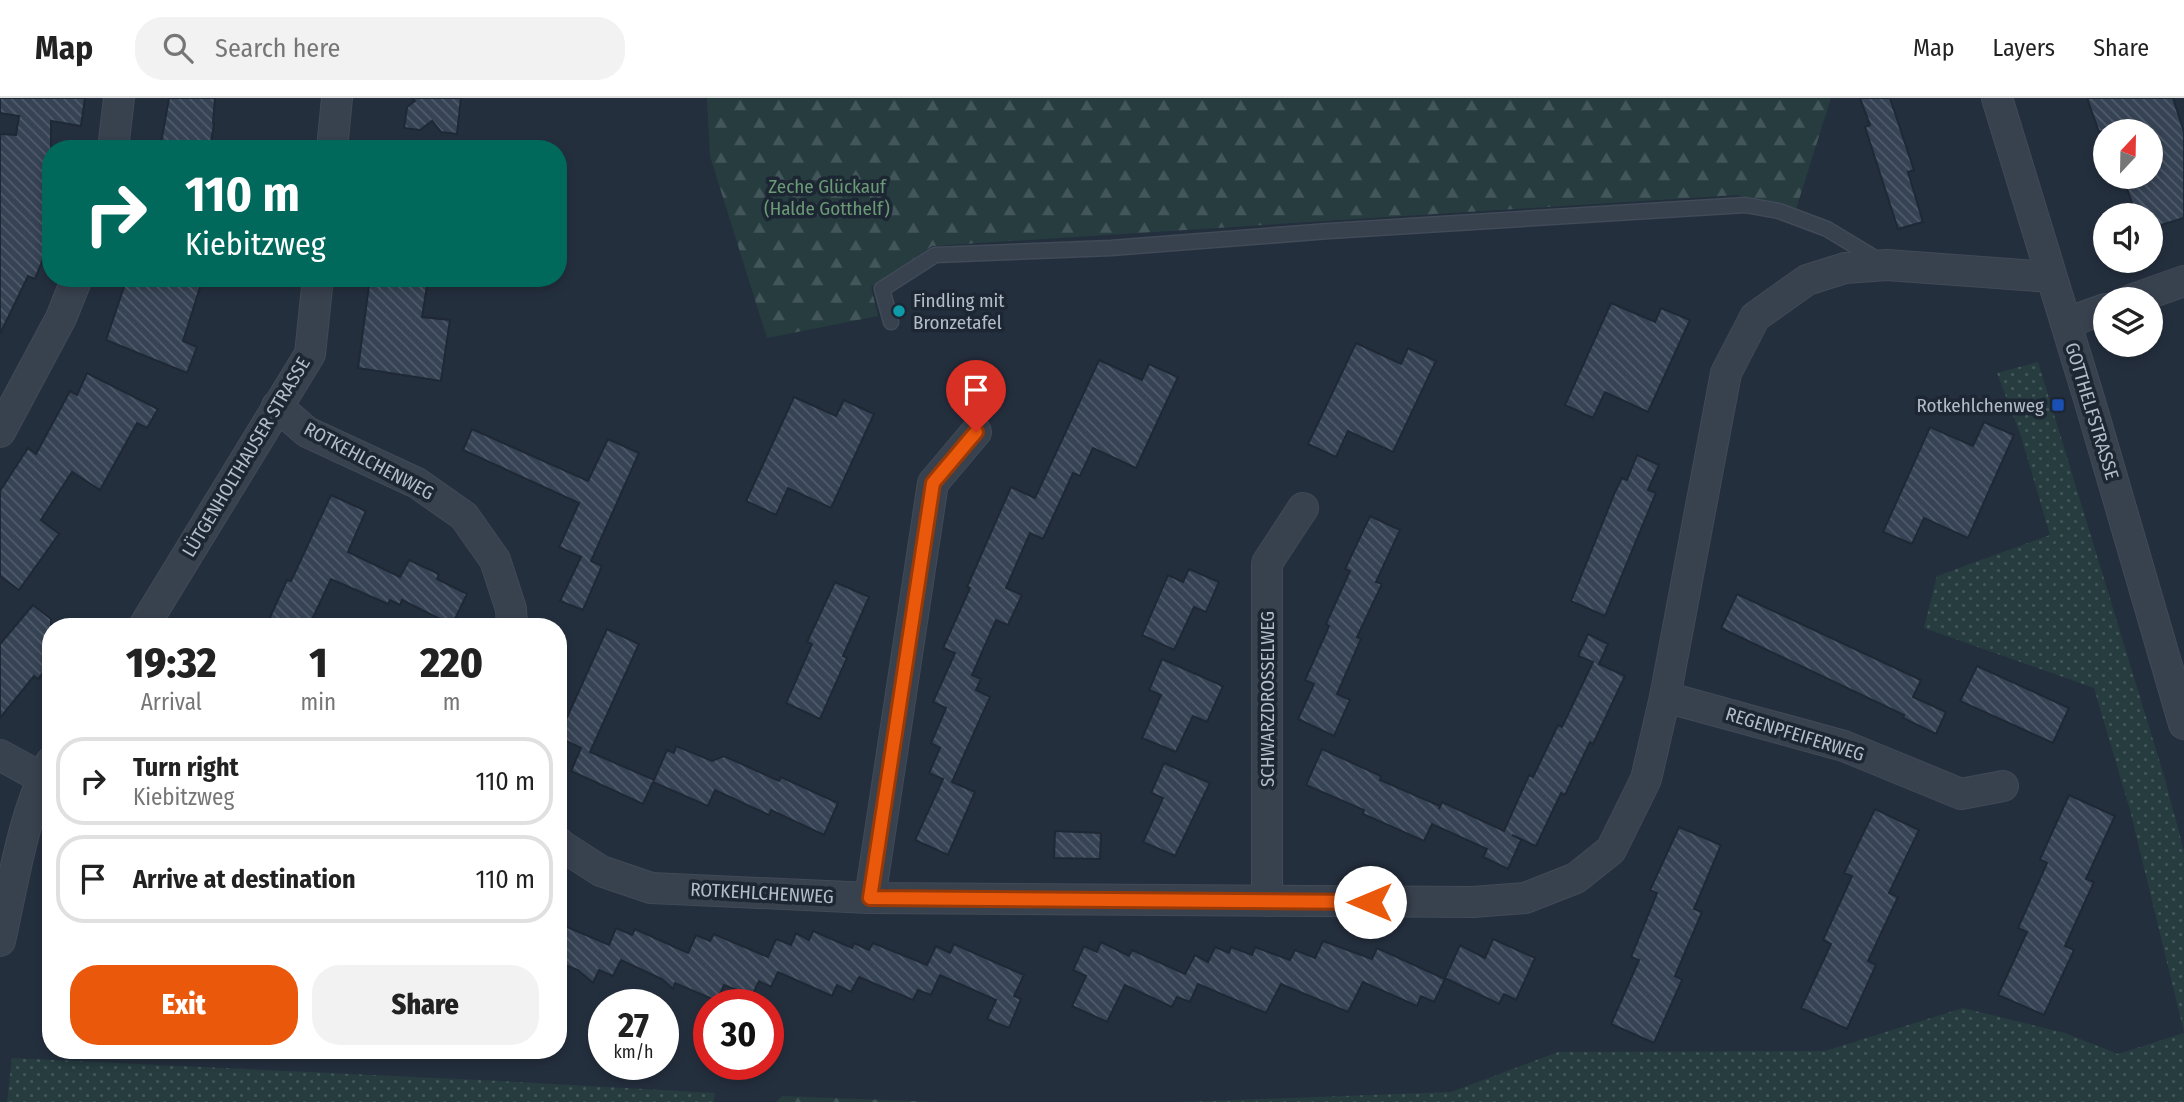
<!DOCTYPE html>
<html lang="en">
<head>
<meta charset="utf-8">
<style>
  body { margin:0; font-family:"Fira Sans Condensed",sans-serif; background:#f2f2f2; color:#222; height:100vh; display:flex; flex-direction:column; font-size:26px; white-space:nowrap }
  * { box-sizing:border-box; margin:0 }
  p { font-size:23px; color:#767676 }
  .icon { flex:none; width:38px; height:38px; fill:none; stroke:currentColor; stroke-width:2; stroke-linecap:round; stroke-linejoin:round }
  .map { position:relative; flex:1; overflow:hidden }
  .side { position:absolute; left:42px; top:520px; width:525px; height:441px; display:flex; flex-direction:column; background:#fff; border-radius:28px; box-shadow:0 4px 10px #0003 }
  .side>* { flex:none }
  .guide { position:absolute; left:42px; top:42px; width:525px; height:147px; border-radius:28px; box-shadow:0 4px 10px #0003; background:#00695c; color:#fff; overflow:hidden }
  .needle { width:46px; rotate:22deg }
  .controls { position:absolute; left:2093px; top:21px; display:grid; gap:14px }
  .controls a { display:grid; place-items:center; width:70px; height:70px; border-radius:50%; background:#fff; box-shadow:0 4px 10px #0003; font-size:35px }
  .speed { position:absolute; left:588px; top:891px; display:flex; gap:14px; font-size:35px; font-weight:700; text-align:center }
  .speed>* { display:grid; place-content:center; width:91px; height:91px; border-radius:50%; background:#fff; box-shadow:0 4px 10px #0003; line-height:1 }
  .speed small { font-size:18px; font-weight:400 }
  .speed .limit { border:10px solid #d22; background:#fff; color:#111 }
  .pin { position:absolute; display:grid; place-items:center; width:60px; height:60px; color:#fff; margin:-72px -30px; border-radius:50% 50% 50% 0; rotate:-45deg; box-shadow:0 0 7px #0007 }
  .pin .icon { rotate:45deg }
  .me { position:absolute; width:77px; margin:-38px; rotate:270deg; stroke-linejoin:round; filter:drop-shadow(0 0 5px #0008) }
  .turn { display:flex; align-items:center; gap:24px; height:147px; padding:0 28px; font-size:32px }
  .turn .icon { width:91px; height:91px; stroke-width:2.5 }
  .turn b { display:block; font-size:49px; line-height:60px }
  .eta { display:flex; justify-content:space-evenly; align-items:center; height:119px; text-align:center }
  .eta b { font-size:42px; font-weight:800; line-height:49px }
  .primary-button { display:flex; gap:14px; margin-top:auto; padding:14px 28px }
  .primary-button a { flex:1; height:80px; border-radius:28px; background:#ea580c; color:#fff; font-size:28px; font-weight:800; line-height:80px; text-align:center }
  .primary-button a+a { background:#f2f2f2; color:#222 }
  ul { padding:0; list-style:none }
  li { display:flex; align-items:center; gap:21px; height:88px; margin:0 14px 10px; padding:0 14px; border:4px solid #e0e0e0; border-radius:28px }
  li div { flex:1 }
  li b { display:block; font-size:26px }
  li em { font-style:normal }
  header { display:flex; align-items:center; gap:42px; box-sizing:border-box; height:98px; padding:0 35px; background:#fff; border-bottom:2px solid #e0e0e0 }
  header strong { font-size:33px }
  nav { display:flex; gap:38px; margin-inline-start:auto; font-size:24px }
  .search { width:490px; height:63px; background:#f2f2f2; display:flex; align-items:center; gap:18px; box-sizing:border-box; padding:0 24px; border-radius:28px; color:#767676; font-size:26px }
  .map>svg:first-child { display:block }
  .green { fill:url(#green-dots) }
  .forest { fill:url(#forest-firs) }
  .building { fill:url(#building-back-hatch); stroke:#1f2835; stroke-width:2 }
  .lines { fill:none; stroke-linecap:round; stroke-linejoin:round }
  .service-casing { stroke:#414a57; stroke-width:17 }
  .minor-casing { stroke:#414a57; stroke-width:32 }
  .service { stroke:#38414e; stroke-width:14 }
  .minor { stroke:#38414e; stroke-width:30 }
  .route-casing { stroke:#983908; stroke-width:18 }
  .route { stroke:#ea580c; stroke-width:12 }
  .culture-dot { fill:#0f9aa8; stroke:#1d2633; stroke-width:2.5 }
  .transit-dot { fill:#1a4fb4; stroke:#1d2633; stroke-width:2.5 }
  .labels { text-anchor:middle; dominant-baseline:central; stroke-width:7; stroke-linejoin:round; paint-order:stroke }
  .park-label { font-size:19px; fill:#6b9a76; stroke:#1d2633 }
  .poi-label { font-size:19px; fill:#b4bcc9; stroke:#1d2633; text-anchor:start }
  .street-label { font-size:19px; fill:#b4bcc9; stroke:#1d2633 }
</style>
</head>
<body>
<header>
<strong>Map</strong>
<div class="search"><svg class="icon" aria-label="search" viewBox="0 0 24 24"><circle cx="10" cy="10" r="6"/><path d="M15 15l6 6"/></svg>Search here</div>
<nav><a>Map</a><a>Layers</a><a>Share</a></nav>
</header>
<div class="map">
<svg width="2184" height="1004" viewBox="0 0 2184 1004">
  <defs>
    <pattern id="green-dots" width="8" height="8" patternUnits="userSpaceOnUse" patternTransform="scale(1.75)"><rect width="8" height="8" fill="#263c3f"/><path d="M2 2h.1M6 6h.1" fill="none" stroke="#435659" stroke-width="1.8" stroke-linecap="round"/></pattern>
    <pattern id="forest-firs" width="22" height="20" patternUnits="userSpaceOnUse" patternTransform="scale(1.75)"><rect width="22" height="20" fill="#263c3f"/><path d="M5 1l3.5 6h-7zM16 11l3.5 6h-7z" fill="#435659"/></pattern>
    <pattern id="building-back-hatch" width="6" height="6" patternUnits="userSpaceOnUse" patternTransform="scale(1.75)"><rect width="6" height="6" fill="#364354"/><path d="M-1 5l2 2M0 0l6 6M5-1l2 2" fill="none" stroke="#515c6b"/></pattern>
  </defs>
  <rect width="100%" height="100%" fill="#242f3e"/>
  <g class="green">
    <path d="M 2038,264 L 2164,678 L 2184,753 L 2184,934 L 2130,712 L 2094,590 L 1924,530 L 1937,478 L 2050,437 L 2021,338 L 1997,275 Z"/>
    <path d="M 1963,910 L 2065,935 L 2118,956 L 2184,935 L 2184,1004 L 1180,1004 L 1451,994 L 1558,954 L 1825,953 Z"/>
    <path d="M 12,960 L 501,983 L 715,995 L 714,1004 L 7,1004 Z"/>
  </g>
  <g class="forest">
    <path d="M 707,0 L 1831,0 L 1796,111 L 1737,97 L 932,148 L 871,189 L 878,218 L 767,240 L 710,58 Z"/>
    <path d="M 782,998 L 935,1004 L 776,1004 Z"/>
  </g>
  <g class="building">
    <path d="M 0,0 L 85,0 L 81,28 L 51,23 L 51,158 L 45,156 L 35,181 L 28,178 L 0,236 L 0,36 L 16,37 L 19,18 L 0,15 Z"/>
    <path d="M 169,0 L 215,0 L 213,25 L 214,26 L 210,51 L 160,51 Z"/>
    <path d="M 412,0 L 461,0 L 457,36 L 441,34 L 432,23 L 420,32 L 404,30 L 407,9 L 415,3 Z"/>
    <path d="M 1860,0 L 1890,0 L 1914,72 L 1908,74 L 1923,124 L 1898,131 L 1865,29 L 1870,27 Z"/>
    <path d="M 2087,0 L 2173,0 L 2184,34 L 2184,120 L 2151,130 L 2151,117 L 2136,117 L 2123,79 L 2151,79 L 2151,33 L 2106,32 L 2099,34 Z"/>
    <path d="M 127,180 L 203,180 L 183,243 L 197,249 L 187,275 L 106,242 Z"/>
    <path d="M 370,180 L 412,180 L 411,187 L 427,188 L 422,219 L 450,222 L 441,283 L 358,270 Z"/>
    <path d="M 1611,205 L 1655,224 L 1661,210 L 1690,222 L 1648,314 L 1605,294 L 1593,320 L 1565,307 Z"/>
    <path d="M 1356,245 L 1401,266 L 1408,250 L 1436,263 L 1393,354 L 1348,333 L 1336,359 L 1308,346 Z"/>
    <path d="M 1099,262 L 1142,282 L 1149,266 L 1178,279 L 1136,370 L 1093,350 L 1080,378 L 1073,375 L 1043,441 L 1030,435 L 1006,490 L 1022,497 L 1008,527 L 996,522 L 972,577 L 981,581 L 976,592 L 990,599 L 952,684 L 975,694 L 948,757 L 915,742 L 943,681 L 929,675 L 940,650 L 931,645 L 946,610 L 933,604 L 955,555 L 943,550 L 970,490 L 967,489 L 1011,389 L 1035,400 Z"/>
    <path d="M 87,275 L 158,311 L 147,330 L 137,325 L 100,392 L 72,374 L 41,422 L 59,436 L 19,492 L 0,478 L 0,393 L 28,350 L 36,356 L 70,293 L 77,297 Z"/>
    <path d="M 794,299 L 836,318 L 844,302 L 874,316 L 831,410 L 788,390 L 776,417 L 746,403 Z"/>
    <path d="M 1984,324 L 2014,337 L 1968,440 L 1924,420 L 1912,446 L 1883,434 L 1930,329 L 1973,348 Z"/>
    <path d="M 472,331 L 588,383 L 608,341 L 639,355 L 591,463 L 602,468 L 583,512 L 560,503 L 581,459 L 559,449 L 579,405 L 463,352 Z"/>
    <path d="M 1637,357 L 1659,367 L 1648,392 L 1656,395 L 1605,518 L 1571,503 L 1615,394 L 1622,380 L 1627,382 Z"/>
    <path d="M 331,397 L 366,413 L 348,454 L 400,479 L 409,462 L 439,476 L 437,481 L 467,496 L 452,527 L 402,502 L 400,507 L 390,502 L 388,506 L 331,481 L 309,528 L 266,528 L 287,482 L 291,483 Z"/>
    <path d="M 1370,418 L 1400,432 L 1376,484 L 1382,486 L 1357,539 L 1361,541 L 1337,596 L 1350,602 L 1334,638 L 1298,621 L 1314,586 L 1305,582 L 1329,528 L 1326,526 L 1350,473 L 1345,471 Z"/>
    <path d="M 1189,471 L 1219,484 L 1206,514 L 1194,509 L 1174,552 L 1142,537 L 1168,477 L 1183,484 Z"/>
    <path d="M 835,484 L 869,499 L 843,558 L 847,560 L 820,621 L 786,605 L 812,546 L 807,544 Z"/>
    <path d="M 1737,496 L 1921,582 L 1913,599 L 1946,614 L 1936,636 L 1903,620 L 1904,617 L 1721,530 Z"/>
    <path d="M 33,507 L 51,521 L 51,565 L 38,581 L 34,578 L 0,620 L 0,546 Z"/>
    <path d="M 607,531 L 639,546 L 590,654 L 654,682 L 667,652 L 674,655 L 676,648 L 712,663 L 724,658 L 779,683 L 781,679 L 838,705 L 824,737 L 771,712 L 769,717 L 715,692 L 708,708 L 653,684 L 643,706 L 571,673 L 581,650 L 558,639 Z"/>
    <path d="M 1588,536 L 1608,546 L 1599,566 L 1625,578 L 1593,646 L 1590,644 L 1565,697 L 1561,695 L 1536,748 L 1512,737 L 1521,742 L 1508,771 L 1483,759 L 1487,751 L 1432,726 L 1424,743 L 1363,716 L 1364,712 L 1306,687 L 1322,651 L 1381,678 L 1380,682 L 1440,708 L 1439,711 L 1442,704 L 1504,733 L 1529,677 L 1533,679 L 1558,627 L 1562,629 L 1593,564 L 1578,558 Z"/>
    <path d="M 1162,561 L 1223,588 L 1207,624 L 1193,618 L 1176,654 L 1142,640 L 1161,597 L 1149,592 Z"/>
    <path d="M 1977,568 L 2069,610 L 2053,645 L 1960,603 Z"/>
    <path d="M 1164,665 L 1210,685 L 1175,758 L 1143,744 L 1163,700 L 1151,695 Z"/>
    <path d="M 2069,697 L 2115,718 L 2086,781 L 2094,784 L 2065,848 L 2074,852 L 2044,917 L 1998,897 L 2027,834 L 2018,830 L 2047,765 L 2040,761 Z"/>
    <path d="M 1875,711 L 1919,732 L 1889,795 L 1898,799 L 1868,863 L 1876,867 L 1847,931 L 1801,910 L 1831,846 L 1823,842 L 1852,778 L 1844,775 Z"/>
    <path d="M 1679,729 L 1721,747 L 1694,811 L 1702,814 L 1675,878 L 1682,882 L 1654,945 L 1611,926 L 1639,862 L 1631,859 L 1657,795 L 1650,792 Z"/>
    <path d="M 1055,733 L 1101,735 L 1100,761 L 1054,760 Z"/>
    <path d="M 558,825 L 609,847 L 616,830 L 632,837 L 635,831 L 688,855 L 696,837 L 710,843 L 714,836 L 768,859 L 776,841 L 791,847 L 796,835 L 809,842 L 813,833 L 852,850 L 854,845 L 869,852 L 873,845 L 927,867 L 936,848 L 950,855 L 954,846 L 1024,877 L 1014,898 L 1021,901 L 1009,930 L 987,921 L 996,902 L 940,877 L 931,897 L 918,892 L 913,902 L 859,879 L 851,894 L 837,887 L 832,898 L 778,874 L 771,889 L 759,883 L 752,898 L 724,887 L 717,903 L 675,885 L 673,891 L 662,881 L 621,862 L 613,878 L 599,872 L 593,885 L 578,872 L 558,864 Z"/>
    <path d="M 1493,841 L 1535,860 L 1516,902 L 1504,896 L 1499,906 L 1445,880 L 1460,847 L 1485,860 Z"/>
    <path d="M 1323,843 L 1372,861 L 1377,850 L 1445,881 L 1434,904 L 1421,898 L 1417,908 L 1363,884 L 1348,914 L 1281,886 L 1266,915 L 1198,886 L 1190,904 L 1177,899 L 1172,909 L 1125,887 L 1107,924 L 1072,908 L 1086,878 L 1073,872 L 1084,848 L 1097,854 L 1101,844 L 1129,858 L 1132,852 L 1185,876 L 1195,857 L 1208,864 L 1215,849 L 1229,855 L 1231,849 L 1252,857 L 1255,849 L 1290,862 L 1295,852 L 1315,860 Z"/>
  </g>
  <g class="lines">
    <defs>
      <path id="service" d="M 891,224 L 882,191 L 935,157 L 1111,150 L 1329,133 L 1745,107 L 1779,113 L 1827,131 L 1880,163"/>
      <g id="minor">
        <path d="M 1997,0 L 2090,304 L 2184,626"/>
        <path d="M 113,51 L 119,0"/>
        <path d="M 332,51 L 337,0"/>
        <path d="M 2133,201 L 2184,183"/>
        <path d="M 2066,225 L 2105,211"/>
        <path d="M 277,308 L 307,334 L 417,385 L 464,418 L 495,462 L 511,511 L 512,528"/>
        <path d="M 0,334 L 61,220 L 77,180"/>
        <path d="M 144,528 L 310,256 L 318,180"/>
        <path d="M 1665,599 L 1844,648 L 1961,696 L 2003,688"/>
        <path d="M 0,657 L 51,685"/>
        <path d="M 558,744 L 562,748 L 601,773 L 651,790 L 870,800 L 1473,804 L 1525,800 L 1576,780 L 1611,752 L 1646,681 L 1665,599 L 1726,275 L 1755,219 L 1807,182 L 1845,170 L 1887,167 L 2051,179"/>
        <path d="M 870,800 L 933,385 L 976,334"/>
        <path d="M 1267,803 L 1267,465 L 1303,410"/>
        <path d="M 0,843 C 13,786 23,715 51,664"/>
      </g>
    </defs>
    <use href="#service" class="service-casing"/>
    <use href="#minor" class="minor-casing"/>
    <use href="#service" class="service"/>
    <use href="#minor" class="minor"/>
  </g>
  <g class="lines">
    <defs>
      <path id="route" d="M 976,334 L 933,385 L 870,800 L 1370,804"/>
    </defs>
    <use href="#route" class="route-casing"/>
    <use href="#route" class="route"/>
  </g>
  <circle class="culture-dot" cx="899" cy="213" r="7"/>
  <rect class="transit-dot" x="2051" y="300" width="14" height="14" rx="3.5"/>
  <g class="labels">
    <g class="park-label">
      <text x="827" y="88">Zeche Glückauf<tspan x="827" dy="22">(Halde Gotthelf)</tspan></text>
    </g>
    <g class="poi-label">
      <text x="913" y="202">Findling mit<tspan x="913" dy="22">Bronzetafel</tspan></text>
      <text x="2044" y="307" text-anchor="end">Rotkehlchenweg</text>
    </g>
    <g class="street-label">
      <text transform="translate(2092 313) rotate(73)">GOTTHELFSTRASSE</text>
      <text transform="translate(246 359) rotate(-59)">LÜTGENHOLTHAUSER STRASSE</text>
      <text transform="translate(369 363) rotate(28)">ROTKEHLCHENWEG</text>
      <text transform="translate(1267 601) rotate(-90)">SCHWARZDROSSELWEG</text>
      <text transform="translate(1795 636) rotate(17)">REGENPFEIFERWEG</text>
      <text transform="translate(762 795) rotate(3)">ROTKEHLCHENWEG</text>
    </g>
  </g>
</svg>
<div class="controls">
<a><svg class="needle" viewBox="-14 -14 28 28"><path d="M0-13l5 13h-10z" fill="#e53935"/><path d="M0 13l5-13h-10z" fill="#767676"/></svg></a>
<a><svg class="icon" aria-label="sound" viewBox="0 0 24 24"><path d="M4 9h4l5-4v14l-5-4H4zM17 9q2 3 0 6"/></svg></a>
<a><svg class="icon" aria-label="layers" viewBox="0 0 24 24"><path d="M12 4l9 5-9 5-9-5zM3 14l9 5 9-5"/></svg></a>
</div>
<div class="speed"><div>27<small>km/h</small></div><div class="limit">30</div></div>
<div class="pin" style="left:976px;top:334px;background:#d93025"><svg class="icon" aria-label="arrive" viewBox="0 0 24 24"><path d="M6 21V4h12l-3 4 3 4H6"/></svg></div>
<svg class="me" style="left:1370px;top:804px" viewBox="-20 -20 40 40"><circle r="19" fill="#fff"/><path d="M0-13L10 11 0 6-10 11z" fill="#ea580c"/></svg>
<div class="guide">
<div class="turn"><svg class="icon" aria-label="right" viewBox="0 0 24 24"><path d="M7 20v-9h11M14 6l5 5-5 5"/></svg><div><b>110 m</b>Kiebitzweg</div></div>
</div>
<section class="side">
<div class="eta">
<div><b>19:32</b><p>Arrival</p></div>
<div><b>1</b><p>min</p></div>
<div><b>220</b><p>m</p></div>
</div>
<ul>
<li><svg class="icon" aria-label="right" viewBox="0 0 24 24"><path d="M7 20v-9h11M14 6l5 5-5 5"/></svg><div><b>Turn right</b><p>Kiebitzweg</p></div><em>110 m</em></li>
<li><svg class="icon" aria-label="arrive" viewBox="0 0 24 24"><path d="M6 21V4h12l-3 4 3 4H6"/></svg><div><b>Arrive at destination</b></div><em>110 m</em></li>
</ul>
<div class="primary-button"><a>Exit</a><a>Share</a></div>
</section>
</div>
</body>
</html>
